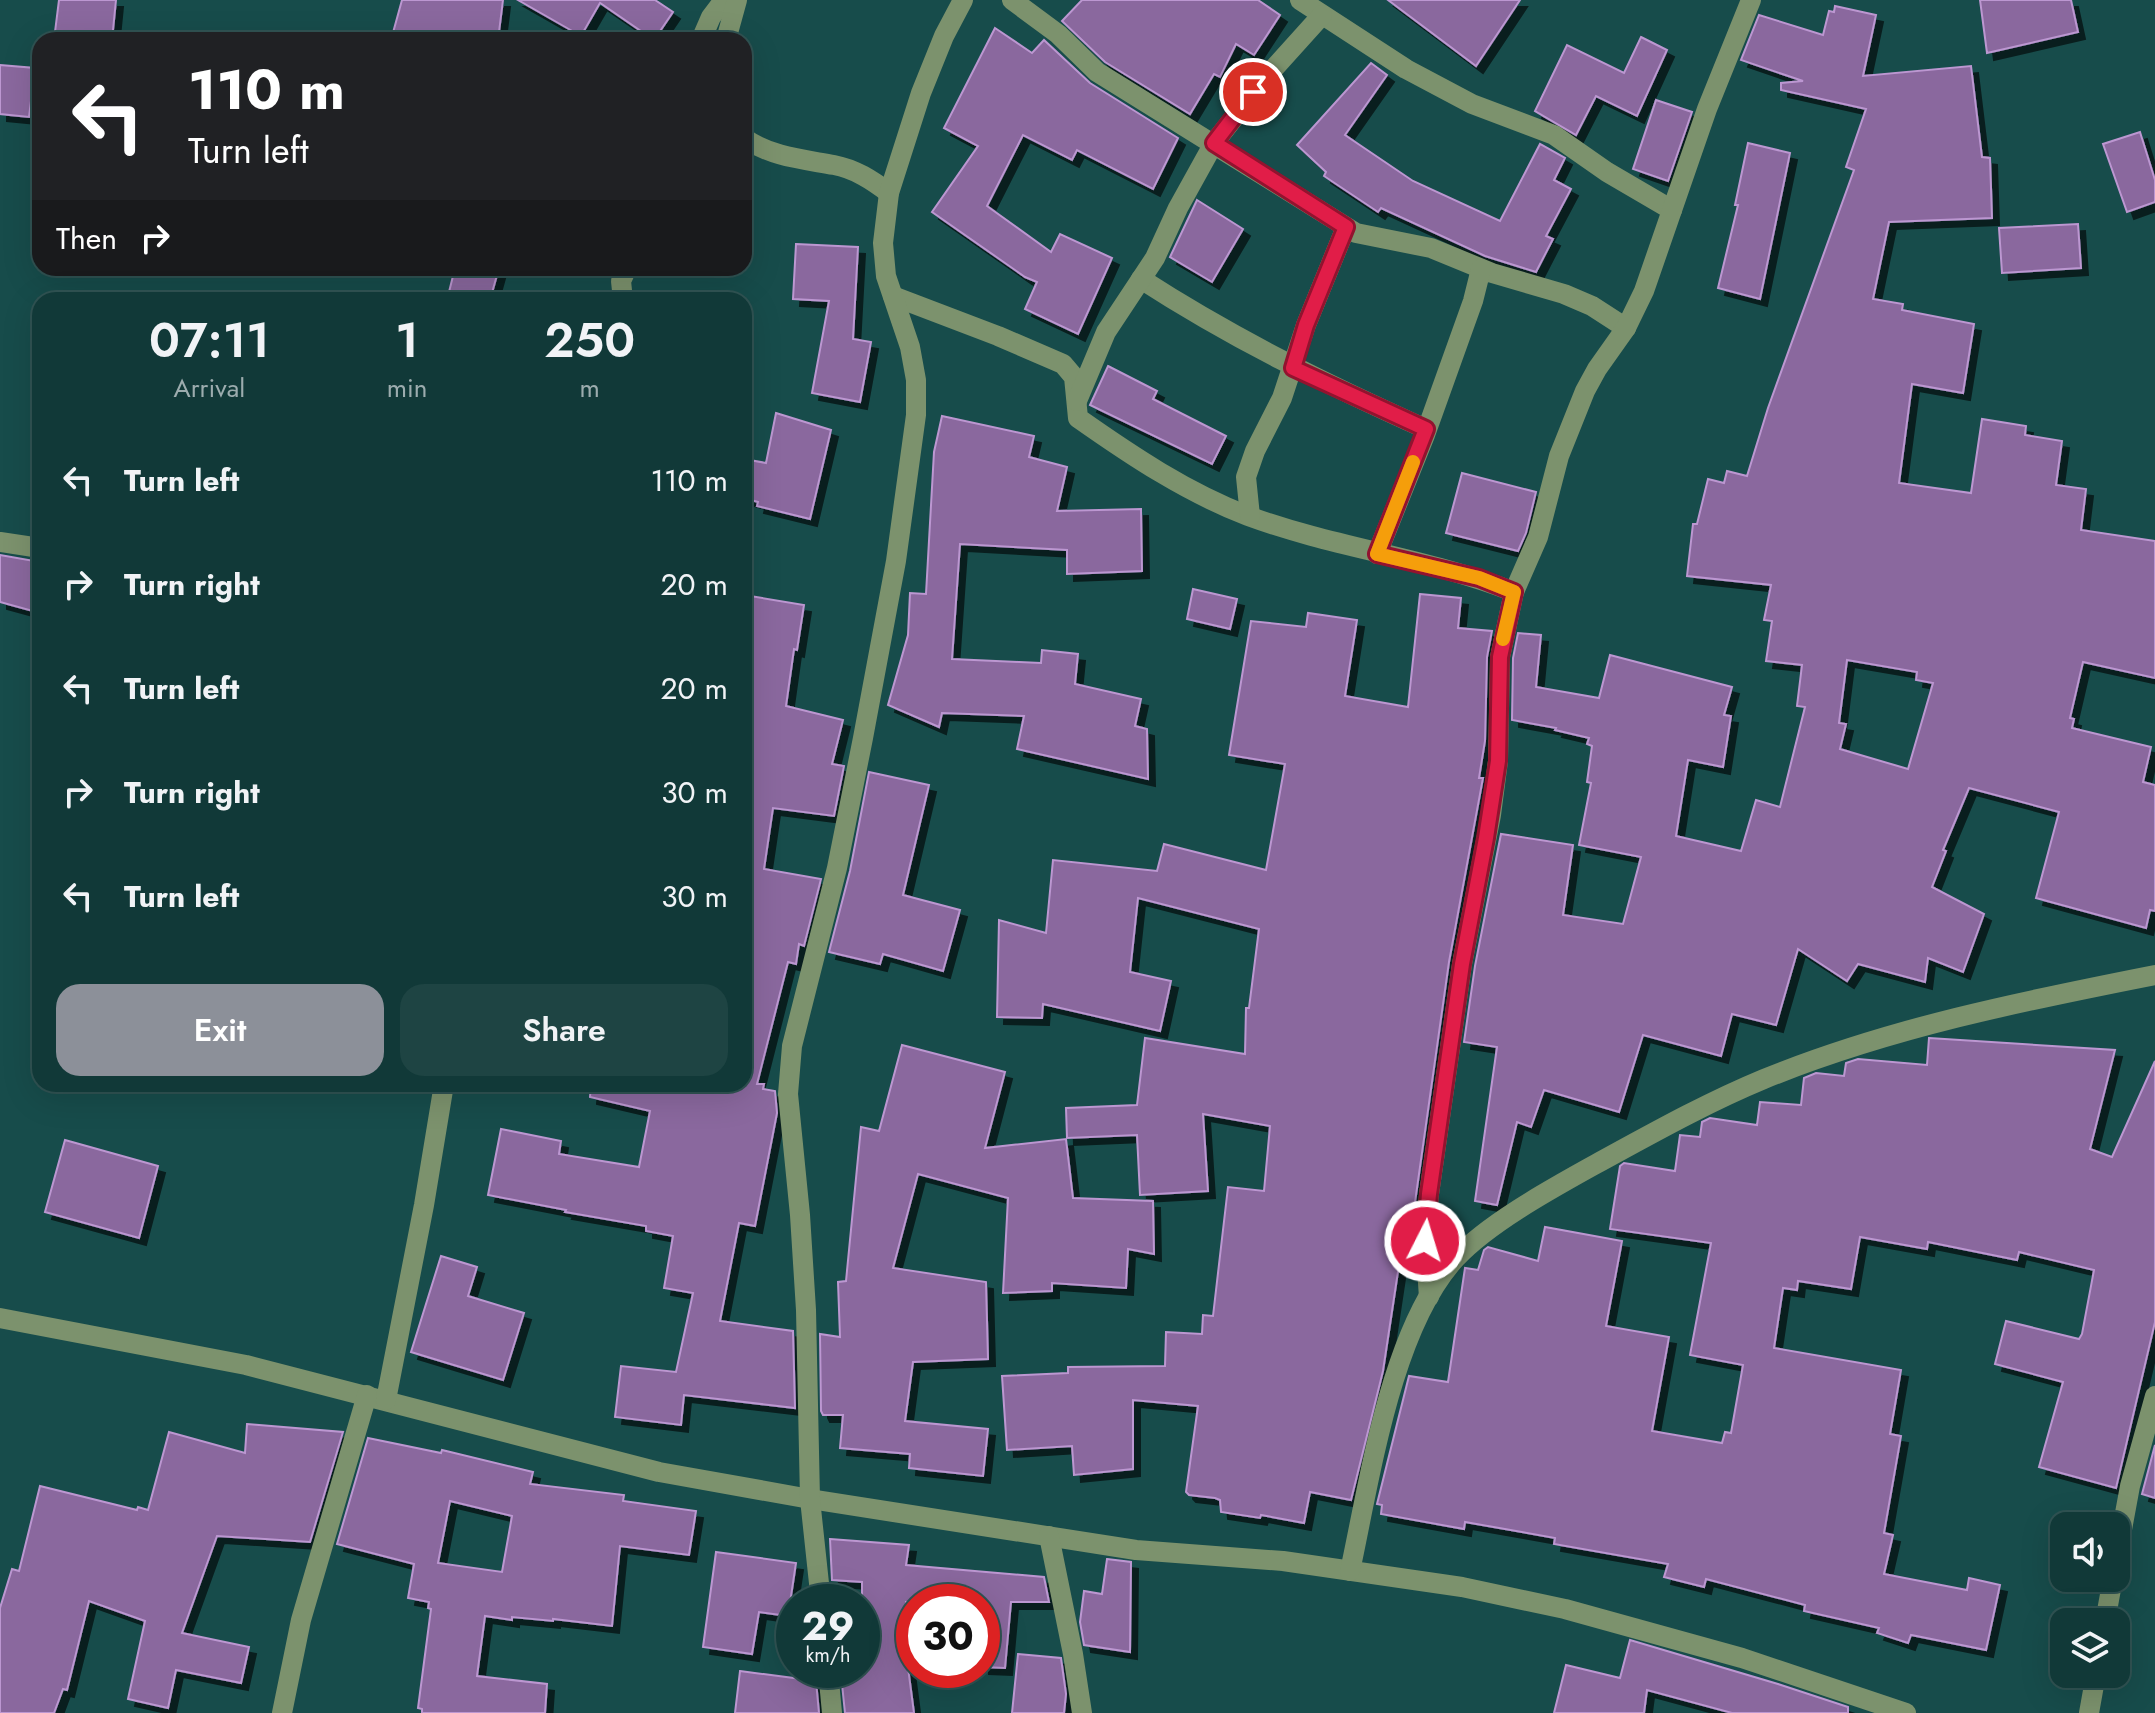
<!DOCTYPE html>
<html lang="en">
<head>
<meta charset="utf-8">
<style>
  body { margin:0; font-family:Jost,sans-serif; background:#1e4443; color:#f1f3f6; height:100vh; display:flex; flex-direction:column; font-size:30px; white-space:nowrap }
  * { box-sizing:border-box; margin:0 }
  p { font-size:26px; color:#9cacae }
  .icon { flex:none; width:44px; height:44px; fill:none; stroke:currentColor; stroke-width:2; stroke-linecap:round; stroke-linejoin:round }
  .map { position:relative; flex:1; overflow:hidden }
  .side { position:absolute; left:32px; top:292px; width:720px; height:800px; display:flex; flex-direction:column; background:#113938; border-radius:24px; box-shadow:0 8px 32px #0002,0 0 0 2px #305353 }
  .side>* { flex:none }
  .top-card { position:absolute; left:32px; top:32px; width:720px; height:244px; border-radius:24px; box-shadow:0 8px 32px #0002,0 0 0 2px #305353; background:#202124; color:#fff; overflow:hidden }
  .buttons { position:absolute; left:2050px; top:1512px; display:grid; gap:16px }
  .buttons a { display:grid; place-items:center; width:80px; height:80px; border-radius:16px; background:#113938; box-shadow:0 8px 32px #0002,0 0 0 2px #305353; font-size:40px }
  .speed { position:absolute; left:776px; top:1584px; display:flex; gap:16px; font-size:40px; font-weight:700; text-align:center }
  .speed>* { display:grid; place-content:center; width:104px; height:104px; border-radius:50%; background:#113938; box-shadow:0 8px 32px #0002,0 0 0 2px #305353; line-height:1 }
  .speed small { font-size:20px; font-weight:400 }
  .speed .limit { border:12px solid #d22; background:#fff; color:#111 }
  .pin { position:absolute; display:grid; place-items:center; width:68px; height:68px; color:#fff; margin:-34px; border:4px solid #fff; border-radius:50%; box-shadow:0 2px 8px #0007 }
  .me { position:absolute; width:88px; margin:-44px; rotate:5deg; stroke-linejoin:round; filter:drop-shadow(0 0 6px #0008) }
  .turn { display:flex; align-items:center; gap:28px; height:168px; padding:0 24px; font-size:36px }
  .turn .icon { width:104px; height:104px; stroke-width:2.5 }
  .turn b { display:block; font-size:56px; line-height:68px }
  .then { display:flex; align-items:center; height:76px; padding:0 24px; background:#0003; gap:16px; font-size:30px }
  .eta { display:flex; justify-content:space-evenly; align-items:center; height:136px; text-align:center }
  .eta b { font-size:48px; font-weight:600; line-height:56px }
  .cta { display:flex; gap:16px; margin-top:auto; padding:16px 24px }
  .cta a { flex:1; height:92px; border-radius:24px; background:#8c9099; color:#fff; font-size:32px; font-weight:600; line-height:92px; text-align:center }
  .cta a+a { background:#1e4443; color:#f1f3f6 }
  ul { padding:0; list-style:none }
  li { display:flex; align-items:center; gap:24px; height:104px; padding:0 24px }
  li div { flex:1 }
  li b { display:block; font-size:30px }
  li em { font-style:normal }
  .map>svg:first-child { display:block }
  .building { fill:#8a679e; stroke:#bc97d1; stroke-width:2; fill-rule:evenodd; filter:url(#shadow) }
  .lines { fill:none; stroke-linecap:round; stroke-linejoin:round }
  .minor { stroke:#7c926d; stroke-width:20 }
  .route-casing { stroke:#92132f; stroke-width:20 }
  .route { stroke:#e11d48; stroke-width:14 }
  .slow { stroke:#f59e0b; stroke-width:14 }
</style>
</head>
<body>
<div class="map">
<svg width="2155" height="1713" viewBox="0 0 2155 1713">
  <defs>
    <filter id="shadow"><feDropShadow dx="7" dy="7" stdDeviation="0" flood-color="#0009"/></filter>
  </defs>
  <rect width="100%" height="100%" fill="#174c4b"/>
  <g class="building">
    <path d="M 59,0 L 116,0 L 112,40 L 54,40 Z"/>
    <path d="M 402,0 L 503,0 L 498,40 L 425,33 L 423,40 L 391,40 Z"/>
    <path d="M 518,0 L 655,0 L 673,12 L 654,40 L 600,3 L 581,36 Z"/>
    <path d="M 1082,0 L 1258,0 L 1280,15 L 1254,55 L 1236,44 L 1220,77 L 1214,74 L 1190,114 L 1105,62 L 1062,21 Z"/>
    <path d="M 1388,0 L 1520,0 L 1476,66 Z"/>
    <path d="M 1980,0 L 2071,0 L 2078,32 L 1987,53 Z"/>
    <path d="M 1835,6 L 1876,15 L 1863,76 L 1971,66 L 1982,157 L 1990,158 L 1992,218 L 1889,222 L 1873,299 L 1903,304 L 1902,310 L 1974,324 L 1963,393 L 1912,384 L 1899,483 L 1971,493 L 1982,419 L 2026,426 L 2025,435 L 2062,441 L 2056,485 L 2086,489 L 2081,530 L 2155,541 L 2155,678 L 2083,662 L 2070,718 L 2074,719 L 2072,728 L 2151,747 L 2143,782 L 2155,785 L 2155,911 L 2150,910 L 2146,928 L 2036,898 L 2059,812 L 1969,788 L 1943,850 L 1946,851 L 1932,887 L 1984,914 L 1963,972 L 1928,958 L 1925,982 L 1858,964 L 1847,981 L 1798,949 L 1776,1025 L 1732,1014 L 1721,1056 L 1643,1035 L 1619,1112 L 1544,1090 L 1531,1127 L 1517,1122 L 1497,1205 L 1475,1201 L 1497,1047 L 1464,1042 L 1475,966 L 1501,834 L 1573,845 L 1563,915 L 1623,924 L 1641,857 L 1579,845 L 1591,783 L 1587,782 L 1592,746 L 1587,744 L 1589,738 L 1555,730 L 1556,728 L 1512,720 L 1513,658 L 1518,633 L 1541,635 L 1536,687 L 1599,698 L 1610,655 L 1732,687 L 1724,715 L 1731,716 L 1723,767 L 1688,760 L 1676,836 L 1741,851 L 1756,800 L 1780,807 L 1805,707 L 1797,706 L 1802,665 L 1766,661 L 1772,621 L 1764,620 L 1771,585 L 1687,576 L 1693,524 L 1697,524 L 1708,479 L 1724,483 L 1727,471 L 1747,476 L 1768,408 L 1854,170 L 1846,167 L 1866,109 L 1781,90 L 1781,83 L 1803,81 L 1741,60 L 1759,15 L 1823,35 L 1829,11 L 1834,12 ZM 1847,660 L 1917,672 L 1916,680 L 1933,683 L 1908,769 L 1840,749 L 1846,724 L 1839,723 Z"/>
    <path d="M 995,28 L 1032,53 L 1044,40 L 1090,83 L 1178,138 L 1153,189 L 1077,150 L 1072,160 L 1023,135 L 987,206 L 1051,252 L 1060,234 L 1112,258 L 1078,334 L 1025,309 L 1037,282 L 1025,277 L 932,212 L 978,146 L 944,128 Z"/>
    <path d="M 1641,37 L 1667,50 L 1637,116 L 1596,96 L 1576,135 L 1535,111 L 1567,45 L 1624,73 Z"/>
    <path d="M 1371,63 L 1387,75 L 1345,135 L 1413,181 L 1500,221 L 1540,144 L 1565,158 L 1554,180 L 1571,189 L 1546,236 L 1553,239 L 1536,272 L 1485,256 L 1381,208 L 1378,212 L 1324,176 L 1326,172 L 1297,145 Z"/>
    <path d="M 0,65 L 35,68 L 29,117 L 0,114 Z"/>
    <path d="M 1656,100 L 1692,112 L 1668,181 L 1633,169 Z"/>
    <path d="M 2140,132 L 2155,180 L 2155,202 L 2127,212 L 2103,144 Z"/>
    <path d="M 1748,143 L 1790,153 L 1760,299 L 1718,288 L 1738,205 L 1735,205 Z"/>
    <path d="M 1197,200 L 1243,229 L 1212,282 L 1170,257 Z"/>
    <path d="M 2078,224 L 2081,268 L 2002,273 L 1999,228 Z"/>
    <path d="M 796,244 L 858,247 L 853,339 L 871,342 L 860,402 L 812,393 L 829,301 L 793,299 Z"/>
    <path d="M 455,268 L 499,268 L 490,300 L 447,300 Z"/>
    <path d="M 1108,366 L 1157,391 L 1153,399 L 1226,436 L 1212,464 L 1090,405 Z"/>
    <path d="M 776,413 L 831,430 L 810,519 L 757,506 L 758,502 L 744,498 L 744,459 L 766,463 Z"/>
    <path d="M 942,416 L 1034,436 L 1029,457 L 1067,467 L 1057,511 L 1141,509 L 1142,571 L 1067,574 L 1067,550 L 960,544 L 952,659 L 1041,663 L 1042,650 L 1078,654 L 1075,684 L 1141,699 L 1135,726 L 1147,729 L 1148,779 L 1017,749 L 1024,716 L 942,713 L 939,727 L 888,705 L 908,635 L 910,593 L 926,594 L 934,452 Z"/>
    <path d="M 1462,473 L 1536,492 L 1526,533 L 1518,551 L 1446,533 Z"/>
    <path d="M 0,555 L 40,562 L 40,613 L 0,602 Z"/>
    <path d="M 1193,589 L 1237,599 L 1230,629 L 1187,619 Z"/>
    <path d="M 1420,594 L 1461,598 L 1458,628 L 1492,631 L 1487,657 L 1485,741 L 1479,778 L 1483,778 L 1449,962 L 1406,1266 L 1399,1265 L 1383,1371 L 1351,1500 L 1310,1492 L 1304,1523 L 1261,1515 L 1260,1518 L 1221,1512 L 1220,1500 L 1215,1498 L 1189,1495 L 1186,1492 L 1198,1406 L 1133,1400 L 1133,1469 L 1074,1475 L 1072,1446 L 1007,1450 L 1002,1376 L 1068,1373 L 1068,1367 L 1165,1366 L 1166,1332 L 1202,1334 L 1203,1315 L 1213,1316 L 1228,1187 L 1264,1191 L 1270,1126 L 1203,1114 L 1208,1191 L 1140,1195 L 1137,1135 L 1067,1138 L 1066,1108 L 1137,1105 L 1145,1038 L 1245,1054 L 1246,1008 L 1249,1008 L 1259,929 L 1138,898 L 1130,972 L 1171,981 L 1160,1031 L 1043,1004 L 1042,1018 L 997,1017 L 999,920 L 1046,933 L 1053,860 L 1157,871 L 1164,844 L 1266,870 L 1285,764 L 1229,755 L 1251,621 L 1306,627 L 1308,613 L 1357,620 L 1345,696 L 1408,707 Z"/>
    <path d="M 744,595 L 804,605 L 797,650 L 794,649 L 786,706 L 843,720 L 832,764 L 844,766 L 834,816 L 773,808 L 764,869 L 821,879 L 804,946 L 799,944 L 796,964 L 788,962 L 757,1084 L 764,1084 L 763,1089 L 775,1091 L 777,1113 L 755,1226 L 739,1223 L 720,1321 L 793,1331 L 795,1408 L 684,1395 L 681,1425 L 615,1417 L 621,1366 L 676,1372 L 693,1293 L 664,1288 L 673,1236 L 646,1231 L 646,1226 L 565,1212 L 566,1210 L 488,1195 L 501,1129 L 561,1141 L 559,1154 L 639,1167 L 650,1111 L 590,1097 L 591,1084 L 744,1084 L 744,938 L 749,906 L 744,905 Z"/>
    <path d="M 869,772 L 929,785 L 903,895 L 960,910 L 943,971 L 883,954 L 880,964 L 829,952 L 850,871 Z"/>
    <path d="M 1929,1038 L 2115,1050 L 2090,1149 L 2112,1157 L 2155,1061 L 2155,1322 L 2116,1488 L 2039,1467 L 2063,1382 L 1995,1364 L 2006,1321 L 2079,1339 L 2082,1334 L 2094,1270 L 2019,1252 L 2017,1260 L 1928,1242 L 1927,1249 L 1860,1237 L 1851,1289 L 1798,1281 L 1797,1290 L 1783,1288 L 1774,1348 L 1901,1370 L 1890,1434 L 1901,1436 L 1884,1533 L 1893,1535 L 1884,1574 L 1967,1590 L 1969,1578 L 2000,1585 L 1986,1650 L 1911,1635 L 1908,1643 L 1877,1633 L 1879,1628 L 1804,1611 L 1805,1605 L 1706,1579 L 1704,1587 L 1664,1577 L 1668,1564 L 1554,1544 L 1555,1538 L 1465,1522 L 1464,1529 L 1381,1514 L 1382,1505 L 1377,1504 L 1409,1376 L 1448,1382 L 1465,1268 L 1478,1270 L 1484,1250 L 1488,1247 L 1538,1261 L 1545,1227 L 1622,1241 L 1606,1326 L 1669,1337 L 1652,1431 L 1722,1443 L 1725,1432 L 1731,1433 L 1743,1365 L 1690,1355 L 1711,1243 L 1610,1229 L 1620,1166 L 1624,1163 L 1675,1171 L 1680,1135 L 1700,1137 L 1702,1122 L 1710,1118 L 1757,1125 L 1760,1102 L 1801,1105 L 1804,1078 L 1816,1073 L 1844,1076 L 1846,1063 L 1858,1059 L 1927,1065 Z"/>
    <path d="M 902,1045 L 1005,1072 L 985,1148 L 1066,1139 L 1073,1198 L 1153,1201 L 1154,1254 L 1128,1249 L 1126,1288 L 1052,1283 L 1052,1291 L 1003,1293 L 1008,1198 L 918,1174 L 893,1268 L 986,1282 L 988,1359 L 913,1362 L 905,1421 L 988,1429 L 983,1476 L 909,1468 L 910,1454 L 840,1448 L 843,1415 L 823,1415 L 821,1411 L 820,1334 L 840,1337 L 838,1282 L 846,1281 L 861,1127 L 879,1131 Z"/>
    <path d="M 65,1140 L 158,1166 L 139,1238 L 45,1212 Z"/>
    <path d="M 441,1256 L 477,1267 L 468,1296 L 524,1313 L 503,1380 L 411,1352 Z"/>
    <path d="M 247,1424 L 343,1432 L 310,1542 L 217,1536 L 182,1633 L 249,1647 L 241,1683 L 176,1670 L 168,1708 L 128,1699 L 145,1621 L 89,1601 L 67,1690 L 63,1689 L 54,1713 L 0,1713 L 0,1608 L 12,1569 L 19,1571 L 40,1486 L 137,1510 L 138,1507 L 148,1510 L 169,1432 L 245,1453 Z"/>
    <path d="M 368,1438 L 441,1453 L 442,1450 L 533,1472 L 530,1484 L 624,1495 L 623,1501 L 696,1511 L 689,1555 L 620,1546 L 612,1626 L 553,1619 L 553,1621 L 512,1617 L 512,1620 L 485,1616 L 477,1676 L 547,1684 L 545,1713 L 422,1713 L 422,1709 L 418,1708 L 431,1609 L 428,1608 L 429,1602 L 408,1598 L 414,1564 L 337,1544 ZM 450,1501 L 512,1516 L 502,1572 L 438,1563 Z"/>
    <path d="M 2155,1445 L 2155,1498 L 2142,1494 Z"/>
    <path d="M 830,1539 L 909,1545 L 906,1565 L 1044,1577 L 1049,1602 L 1011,1602 L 1005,1668 L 982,1667 L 982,1602 L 906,1602 L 907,1660 L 914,1713 L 845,1713 L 842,1684 L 846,1685 L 844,1670 L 862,1670 L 862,1582 L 832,1580 Z"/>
    <path d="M 716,1552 L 796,1563 L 788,1616 L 759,1612 L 752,1654 L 703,1647 Z"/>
    <path d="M 1107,1559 L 1131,1562 L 1130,1652 L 1084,1645 L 1080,1622 L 1084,1591 L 1102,1594 Z"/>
    <path d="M 1630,1640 L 1778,1684 L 1848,1707 L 1848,1713 L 1732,1713 L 1647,1690 L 1644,1713 L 1554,1713 L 1566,1665 L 1620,1678 Z"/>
    <path d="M 1018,1654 L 1061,1658 L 1066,1694 L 1064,1713 L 1012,1713 Z"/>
    <path d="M 740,1671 L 816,1681 L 819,1713 L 735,1713 Z"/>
  </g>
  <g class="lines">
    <g class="minor">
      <path d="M 1012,0 L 1058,34 L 1097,72 L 1356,233 L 1431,248 L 1492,273 L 1564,294 L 1592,306 L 1626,328"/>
      <path d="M 1300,0 L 1406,69 L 1472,104 L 1554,135 L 1607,172 L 1672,210"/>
      <path d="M 701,40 L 711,17 L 724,0"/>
      <path d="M 726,40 L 737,0"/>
      <path d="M 744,138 C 772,157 801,159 834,165 C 855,169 872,180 889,193"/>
      <path d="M 1141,279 C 1232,338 1328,385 1426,429"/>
      <path d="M 893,296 L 998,336 L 1063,364 L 1074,377 L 1078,418 C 1132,456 1186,492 1248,516 C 1335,548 1428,558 1514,592"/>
      <path d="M 623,300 L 621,281 L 627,268"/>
      <path d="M 1077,401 L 1106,332 L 1155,258 L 1178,208 L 1214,143 L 1267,76 L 1322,15"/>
      <path d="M 1250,516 L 1246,477 L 1255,451 L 1282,398 L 1306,325 L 1346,227"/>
      <path d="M 0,542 L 40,548"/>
      <path d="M 1377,554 L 1425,435 L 1473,301 L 1481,269"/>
      <path d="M 1429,1297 L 1425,1241 L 1429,1194 L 1462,964 L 1491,815 L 1498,761 L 1500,657 L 1514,592 L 1538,537 L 1559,456 L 1585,391 L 1597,369 L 1626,328 L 1644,291 L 1707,109 L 1751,0"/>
      <path d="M 0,1318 L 246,1365 L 659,1472 L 810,1499 L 1136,1550 L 1283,1561 L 1462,1587 L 1565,1609 L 1742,1658 L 1906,1713"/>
      <path d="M 386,1400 L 424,1205 L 444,1084"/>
      <path d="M 1049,1536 L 1073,1654 L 1082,1713"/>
      <path d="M 2116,1562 L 2130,1486 L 2155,1396"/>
      <path d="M 1350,1571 C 1370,1479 1391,1328 1456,1258 C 1490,1222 1553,1188 1596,1164 C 1651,1134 1706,1103 1764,1079 C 1889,1028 2023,1001 2155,975"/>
      <path d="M 821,1602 L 810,1499 L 806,1310 L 800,1215 L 788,1094 L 792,1046 L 837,868 L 863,738 L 896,561 L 916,415 L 916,380 L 910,347 L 886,276 L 883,243 L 889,193 L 921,93 L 944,36 L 963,0"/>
      <path d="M 2105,1622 L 2113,1578"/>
      <path d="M 828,1670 L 832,1713"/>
      <path d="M 282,1713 L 301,1620 L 367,1395"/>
      <path d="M 2089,1713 L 2096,1674"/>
    </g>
  </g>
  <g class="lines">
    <defs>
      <path id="route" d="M 1253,92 L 1214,143 L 1346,227 L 1306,325 L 1293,368 L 1426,429 L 1377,554 L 1479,578 L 1514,592 L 1500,657 L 1498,761 L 1486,838 L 1462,964 L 1429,1194 L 1425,1241"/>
    </defs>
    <use href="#route" class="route-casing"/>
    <use href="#route" class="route"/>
    <path class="slow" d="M 1413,462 L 1377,554 L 1479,578 L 1514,592 L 1503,639"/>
  </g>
</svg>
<div class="buttons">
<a><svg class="icon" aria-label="sound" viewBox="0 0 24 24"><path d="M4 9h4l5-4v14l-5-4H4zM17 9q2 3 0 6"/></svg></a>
<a><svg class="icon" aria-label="layers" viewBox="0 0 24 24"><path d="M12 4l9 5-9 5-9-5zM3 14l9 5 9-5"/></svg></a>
</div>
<div class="speed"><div>29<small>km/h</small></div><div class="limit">30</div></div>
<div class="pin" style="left:1253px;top:92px;background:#d93025"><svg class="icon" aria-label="arrive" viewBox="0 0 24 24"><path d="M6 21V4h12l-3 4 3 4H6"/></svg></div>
<svg class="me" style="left:1425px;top:1241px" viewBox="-20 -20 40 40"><circle r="17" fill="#e11d48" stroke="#fff" stroke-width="3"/><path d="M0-11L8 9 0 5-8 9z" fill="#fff"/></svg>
<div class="top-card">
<div class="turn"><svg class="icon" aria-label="left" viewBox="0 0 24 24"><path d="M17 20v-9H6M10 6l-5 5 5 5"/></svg><div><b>110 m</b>Turn left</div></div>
<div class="then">Then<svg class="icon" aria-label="right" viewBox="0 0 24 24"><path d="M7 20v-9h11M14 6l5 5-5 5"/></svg></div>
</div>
<section class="side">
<div class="eta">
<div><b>07:11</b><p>Arrival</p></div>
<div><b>1</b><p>min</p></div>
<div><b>250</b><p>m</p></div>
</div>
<ul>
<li><svg class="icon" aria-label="left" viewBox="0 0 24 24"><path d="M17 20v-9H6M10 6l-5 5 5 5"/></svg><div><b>Turn left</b></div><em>110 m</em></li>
<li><svg class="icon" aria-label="right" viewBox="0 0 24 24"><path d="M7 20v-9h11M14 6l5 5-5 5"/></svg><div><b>Turn right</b></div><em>20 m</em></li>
<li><svg class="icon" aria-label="left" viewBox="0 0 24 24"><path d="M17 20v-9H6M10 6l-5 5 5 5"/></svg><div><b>Turn left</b></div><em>20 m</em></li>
<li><svg class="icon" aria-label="right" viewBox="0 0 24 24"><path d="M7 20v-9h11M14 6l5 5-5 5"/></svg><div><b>Turn right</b></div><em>30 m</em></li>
<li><svg class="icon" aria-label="left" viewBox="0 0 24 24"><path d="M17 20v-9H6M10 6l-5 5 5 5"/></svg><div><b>Turn left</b></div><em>30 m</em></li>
</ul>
<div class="cta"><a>Exit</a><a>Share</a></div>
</section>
</div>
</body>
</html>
